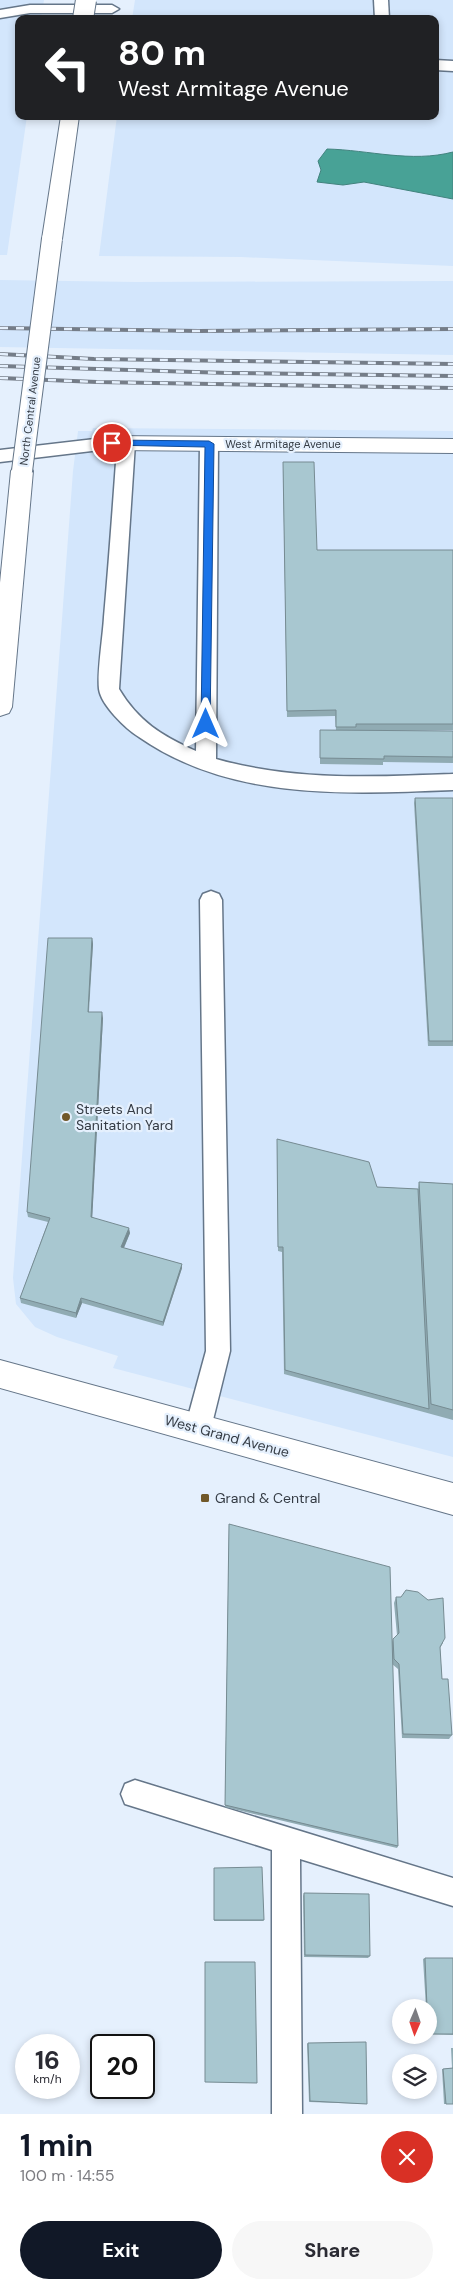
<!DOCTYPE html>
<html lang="en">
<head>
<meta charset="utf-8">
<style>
  body { margin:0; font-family:"DM Sans",sans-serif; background:#f7f7f7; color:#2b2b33; height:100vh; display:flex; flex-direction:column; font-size:19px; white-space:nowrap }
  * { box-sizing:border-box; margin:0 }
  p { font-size:16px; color:#7c7c81 }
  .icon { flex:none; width:28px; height:28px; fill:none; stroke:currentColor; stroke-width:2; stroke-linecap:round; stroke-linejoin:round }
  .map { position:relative; height:2114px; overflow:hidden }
  .side { display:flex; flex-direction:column; background:#fff; flex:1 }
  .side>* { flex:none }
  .guide { position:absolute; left:15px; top:15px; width:424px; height:105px; border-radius:10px; box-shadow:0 2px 8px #0003; background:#202124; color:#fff; overflow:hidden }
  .needle { width:32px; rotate:182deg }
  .tools { position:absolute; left:392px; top:1999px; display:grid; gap:10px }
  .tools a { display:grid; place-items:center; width:45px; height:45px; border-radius:50%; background:#fff; box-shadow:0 2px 8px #0003; font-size:25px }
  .speed { position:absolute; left:15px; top:2034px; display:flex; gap:10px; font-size:25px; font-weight:700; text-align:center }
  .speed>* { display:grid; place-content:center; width:65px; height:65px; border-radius:50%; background:#fff; box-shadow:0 2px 8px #0003; line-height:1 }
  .speed small { font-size:12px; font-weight:400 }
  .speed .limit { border:2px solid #111; border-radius:8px; background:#fff; color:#111 }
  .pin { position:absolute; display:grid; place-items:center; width:42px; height:42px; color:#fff; margin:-21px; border:2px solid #fff; border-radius:50%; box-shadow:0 1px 5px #0007 }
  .me { position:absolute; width:55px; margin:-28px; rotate:0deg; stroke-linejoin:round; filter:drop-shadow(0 0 4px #0008) }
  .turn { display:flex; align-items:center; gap:18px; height:105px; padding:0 20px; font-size:22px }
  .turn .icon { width:65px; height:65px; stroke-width:2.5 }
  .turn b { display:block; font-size:35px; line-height:42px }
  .round { display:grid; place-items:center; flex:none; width:52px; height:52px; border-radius:26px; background:#f7f7f7 }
  .summary { display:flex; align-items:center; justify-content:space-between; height:85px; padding:0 20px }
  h1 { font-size:30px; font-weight:700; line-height:38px; color:#111827 }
  .cta { display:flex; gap:10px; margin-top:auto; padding:10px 20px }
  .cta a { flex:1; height:58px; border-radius:30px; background:#111827; color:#fff; font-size:20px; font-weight:700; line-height:58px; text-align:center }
  .cta a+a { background:#f7f7f7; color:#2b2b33 }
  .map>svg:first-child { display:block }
  .built { fill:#d3e6fc }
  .water { fill:#48a296; stroke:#42837e }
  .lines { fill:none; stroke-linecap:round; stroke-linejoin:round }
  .service-casing { stroke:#657689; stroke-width:3 }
  .minor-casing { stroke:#657689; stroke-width:2 }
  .tertiary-casing { stroke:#657689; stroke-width:2 }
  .secondary-casing { stroke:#657689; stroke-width:2 }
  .service { fill:#fff; fill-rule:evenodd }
  .minor { fill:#fff; fill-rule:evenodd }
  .tertiary { fill:#fff; fill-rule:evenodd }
  .secondary { fill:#fff; fill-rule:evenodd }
  .rail-casing { stroke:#757d88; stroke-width:4 }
  .rail { stroke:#e5f0fd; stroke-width:2.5; stroke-dasharray:8; stroke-linecap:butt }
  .tertiary-bridge-casing { stroke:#657689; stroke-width:22; stroke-linecap:butt }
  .tertiary-bridge { stroke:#fff; stroke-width:20 }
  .wall { fill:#90abb3 }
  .shaded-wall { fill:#768b92 }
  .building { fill:#a8c7d0; stroke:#768b92 }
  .route { fill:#1a73e8; stroke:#114b97 }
  .poi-dot { fill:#715829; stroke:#e5f0fd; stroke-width:2 }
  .labels { text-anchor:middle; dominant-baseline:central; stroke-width:4.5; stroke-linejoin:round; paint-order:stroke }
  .far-street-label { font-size:11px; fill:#353c45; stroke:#e5f0fd }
  .poi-label { font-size:14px; fill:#353c45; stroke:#e5f0fd; text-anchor:start }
  .street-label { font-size:14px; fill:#353c45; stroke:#e5f0fd }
</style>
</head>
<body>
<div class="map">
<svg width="453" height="2114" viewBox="0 0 453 2114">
  <rect width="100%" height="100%" fill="#e5f0fd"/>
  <g class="built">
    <path d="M 0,0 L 44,0 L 41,19 L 19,19 L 19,116 L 27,116 L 7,255 L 0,255 Z"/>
    <path d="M 135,0 L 453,0 L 453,266 L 241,257 L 99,256 L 117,116 L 435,116 L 435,19 L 132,19 Z"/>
    <path d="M 0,280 L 136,282 L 453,281 L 453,355 L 0,347 Z"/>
    <path d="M 93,428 L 453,431 L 453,1457 L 113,1368 L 118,1356 L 57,1337 L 35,1327 L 16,1304 L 13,1278 L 73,471 L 78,431 L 92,431 Z"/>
  </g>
  <path class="water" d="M 327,149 C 369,150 411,163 453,152 L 453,199 L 364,182 L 343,185 L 317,182 L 321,170 L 318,161 Z"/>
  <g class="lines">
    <defs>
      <g id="service">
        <path d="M 374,0 L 388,0 L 389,19 L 375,19 Z"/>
        <path d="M 30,5 L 112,5 L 119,9 L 112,13 L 30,13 L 0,18 L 0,10 Z"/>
        <path d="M 435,60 L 453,61 L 453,71 L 435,70 Z"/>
        <path d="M 112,437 L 119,440 L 126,437 L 132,439 L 135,443 L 119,689 C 138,721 162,736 196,751 L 200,444 L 203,440 L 209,438 L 215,440 L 218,444 L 216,759 C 294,781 373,777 453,774 L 453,790 C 346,794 231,801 139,737 C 126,729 101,705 99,689 C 97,672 103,636 104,617 C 109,561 113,504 117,448 L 0,462 L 0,450 Z"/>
        <path d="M 211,891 L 219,894 L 222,900 L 230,1351 L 211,1428 L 207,1437 L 198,1440 L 189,1437 L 185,1428 L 206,1351 L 200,900 L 203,894 Z"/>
        <path d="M 135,1780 L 453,1878 L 453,1906 L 300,1859 L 302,2114 L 272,2114 L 272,1850 L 125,1804 L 121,1794 L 125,1784 Z"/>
      </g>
      <path id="minor" d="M 112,436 L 453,439 L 453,453 L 112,450 L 104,448 L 101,443 L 104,438 Z"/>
      <g id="tertiary">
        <path d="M 61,116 L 79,116 L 62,239 L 59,243 L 52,245 L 45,243 L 42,239 Z"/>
        <path d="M 22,463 L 30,466 L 33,471 L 12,707 L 9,713 L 0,716 L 0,583 L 11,471 L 14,466 Z"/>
      </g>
      <path id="secondary" d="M 0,1360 L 453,1483 L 453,1515 L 0,1388 Z"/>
    </defs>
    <use href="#service" class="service-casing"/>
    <use href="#minor" class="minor-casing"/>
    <use href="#tertiary" class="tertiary-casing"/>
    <use href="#secondary" class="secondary-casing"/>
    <use href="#service" class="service"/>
    <use href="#minor" class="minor"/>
    <use href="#tertiary" class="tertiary"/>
    <use href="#secondary" class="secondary"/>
    <defs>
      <g id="rail">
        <path d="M 0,328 L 199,331 L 453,329"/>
        <path d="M 0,354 L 94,359 L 453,364"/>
        <path d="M 0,366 L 228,373 L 453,376"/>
        <path d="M 0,378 L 97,382 L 453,388"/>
      </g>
    </defs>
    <use href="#rail" class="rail-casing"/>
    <use href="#rail" class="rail"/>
    <defs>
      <g id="tertiary-bridge">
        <path d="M 83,19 L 86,0"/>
        <path d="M 22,471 L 52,239"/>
      </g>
    </defs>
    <use href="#tertiary-bridge" class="tertiary-bridge-casing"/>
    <use href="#tertiary-bridge" class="tertiary-bridge"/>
  </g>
  <g class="wall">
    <path d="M 283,469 L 317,550 L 453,550 L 453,730 L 355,730 L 453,731 L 453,763 L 383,762 L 383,765 L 320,764 L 320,730 L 336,730 L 335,716 L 287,717 Z"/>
    <path d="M 415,798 L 453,798 L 453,1046 L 428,1046 L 414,803 Z"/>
    <path d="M 92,938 L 93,944 L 89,1012 L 103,1018 L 92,1217 L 130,1233 L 124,1248 L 182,1264 L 182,1268 L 163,1326 L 82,1303 L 76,1318 L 21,1303 L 20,1298 L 48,1222 L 28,1217 L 27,1212 Z"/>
    <path d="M 277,1144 L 377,1187 L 418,1189 L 419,1182 L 453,1184 L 453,1420 L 284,1374 L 282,1252 L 278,1251 Z"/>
    <path d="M 229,1524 L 392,1642 L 393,1639 L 397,1635 L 394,1603 L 396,1597 L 443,1643 L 440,1648 L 442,1679 L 452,1735 L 449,1739 L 402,1738 L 398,1669 L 392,1664 L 398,1846 L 397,1848 L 225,1807 Z"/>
    <path d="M 214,1868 L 264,1920 L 263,1921 L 214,1921 Z"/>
    <path d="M 304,1893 L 370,1956 L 368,1958 L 304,1957 L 303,1896 Z"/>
    <path d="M 425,1958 L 453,1958 L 453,2035 L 429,2034 L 429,2008 L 426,2008 L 423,1959 Z"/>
    <path d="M 308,2043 L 367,2104 L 309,2102 L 307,2044 Z"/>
    <path d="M 451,2048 L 453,2048 L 453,2104 L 444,2104 L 442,2069 L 452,2068 Z"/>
  </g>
  <g class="shaded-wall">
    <path d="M 92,938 L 93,944 L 88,1017 L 88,1012 Z"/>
    <path d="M 102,1012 L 103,1018 L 92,1222 L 91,1217 Z"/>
    <path d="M 129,1228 L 130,1233 L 122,1252 L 121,1247 Z"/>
    <path d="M 182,1264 L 182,1268 L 163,1326 L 163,1322 Z"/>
    <path d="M 81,1298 L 82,1303 L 76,1318 L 76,1313 Z"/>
  </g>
  <g class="building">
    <path d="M 283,462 L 314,462 L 317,550 L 453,550 L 453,724 L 356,724 L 356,727 L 336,727 L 336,710 L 287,711 Z"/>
    <path d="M 320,730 L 453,731 L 453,757 L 384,756 L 384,759 L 320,758 Z"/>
    <path d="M 415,798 L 453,798 L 453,1041 L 429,1041 Z"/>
    <path d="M 48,938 L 92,938 L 88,1012 L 102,1012 L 91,1217 L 129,1228 L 121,1247 L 182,1264 L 163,1322 L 81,1298 L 76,1313 L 20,1298 L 50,1218 L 27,1212 Z"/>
    <path d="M 277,1139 L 369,1162 L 377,1187 L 418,1189 L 429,1409 L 285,1370 L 283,1247 L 278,1247 Z"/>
    <path d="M 419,1182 L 453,1184 L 453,1410 L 431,1404 Z"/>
    <path d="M 229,1524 L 390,1567 L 398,1846 L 225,1805 Z"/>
    <path d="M 406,1590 L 418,1592 L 428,1600 L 443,1598 L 445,1638 L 440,1647 L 442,1679 L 448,1679 L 452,1735 L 403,1734 L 399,1664 L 394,1659 L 393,1639 L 399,1633 L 396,1597 L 401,1597 Z"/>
    <path d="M 262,1867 L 264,1920 L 214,1920 L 214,1868 Z"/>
    <path d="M 304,1893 L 369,1894 L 370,1956 L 305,1955 Z"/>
    <path d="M 425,1958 L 453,1958 L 453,2034 L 429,2034 L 429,2008 L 427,2008 Z"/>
    <path d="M 205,1962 L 255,1962 L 257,2083 L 205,2082 Z"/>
    <path d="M 366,2042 L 367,2104 L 310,2101 L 308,2043 Z"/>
    <path d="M 453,2068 L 453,2104 L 446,2104 L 443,2069 Z"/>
  </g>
  <path class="route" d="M 112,440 L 209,441 L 214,444 L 210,726 L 206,727 L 201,724 L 205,447 L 109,445 L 108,443 Z"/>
  <g class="poi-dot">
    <circle cx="66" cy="1117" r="5"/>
    <rect x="200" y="1493" width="10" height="10" rx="2.5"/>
  </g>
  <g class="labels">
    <g class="far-street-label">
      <text transform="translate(30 411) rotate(-83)">North Central Avenue</text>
      <text x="283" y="444">West Armitage Avenue</text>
    </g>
    <g class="poi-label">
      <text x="76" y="1109">Streets And<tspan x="76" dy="16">Sanitation Yard</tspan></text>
      <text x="215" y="1498">Grand &amp; Central</text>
    </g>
    <g class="street-label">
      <text transform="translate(227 1436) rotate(15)">West Grand Avenue</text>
    </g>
  </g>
</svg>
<div class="tools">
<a><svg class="needle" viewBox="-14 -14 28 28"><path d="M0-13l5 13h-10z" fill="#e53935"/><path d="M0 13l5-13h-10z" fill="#7c7c81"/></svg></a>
<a><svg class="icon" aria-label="layers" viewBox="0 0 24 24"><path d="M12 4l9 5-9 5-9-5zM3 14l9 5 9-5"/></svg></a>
</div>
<div class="speed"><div>16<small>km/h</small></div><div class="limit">20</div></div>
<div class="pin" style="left:112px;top:443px;background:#d93025"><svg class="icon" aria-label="arrive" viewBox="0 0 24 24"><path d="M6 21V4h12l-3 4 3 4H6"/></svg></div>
<svg class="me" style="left:206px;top:724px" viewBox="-20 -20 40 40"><path d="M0-17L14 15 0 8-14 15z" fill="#1a73e8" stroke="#fff" stroke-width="4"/></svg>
<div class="guide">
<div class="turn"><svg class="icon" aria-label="left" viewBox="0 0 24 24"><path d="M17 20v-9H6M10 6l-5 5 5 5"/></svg><div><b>80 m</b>West Armitage Avenue</div></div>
</div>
</div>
<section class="side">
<div class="summary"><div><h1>1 min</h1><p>100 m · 14:55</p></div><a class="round" style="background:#d93025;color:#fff"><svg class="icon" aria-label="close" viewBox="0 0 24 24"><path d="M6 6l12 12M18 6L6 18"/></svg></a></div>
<div class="cta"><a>Exit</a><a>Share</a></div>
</section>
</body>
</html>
